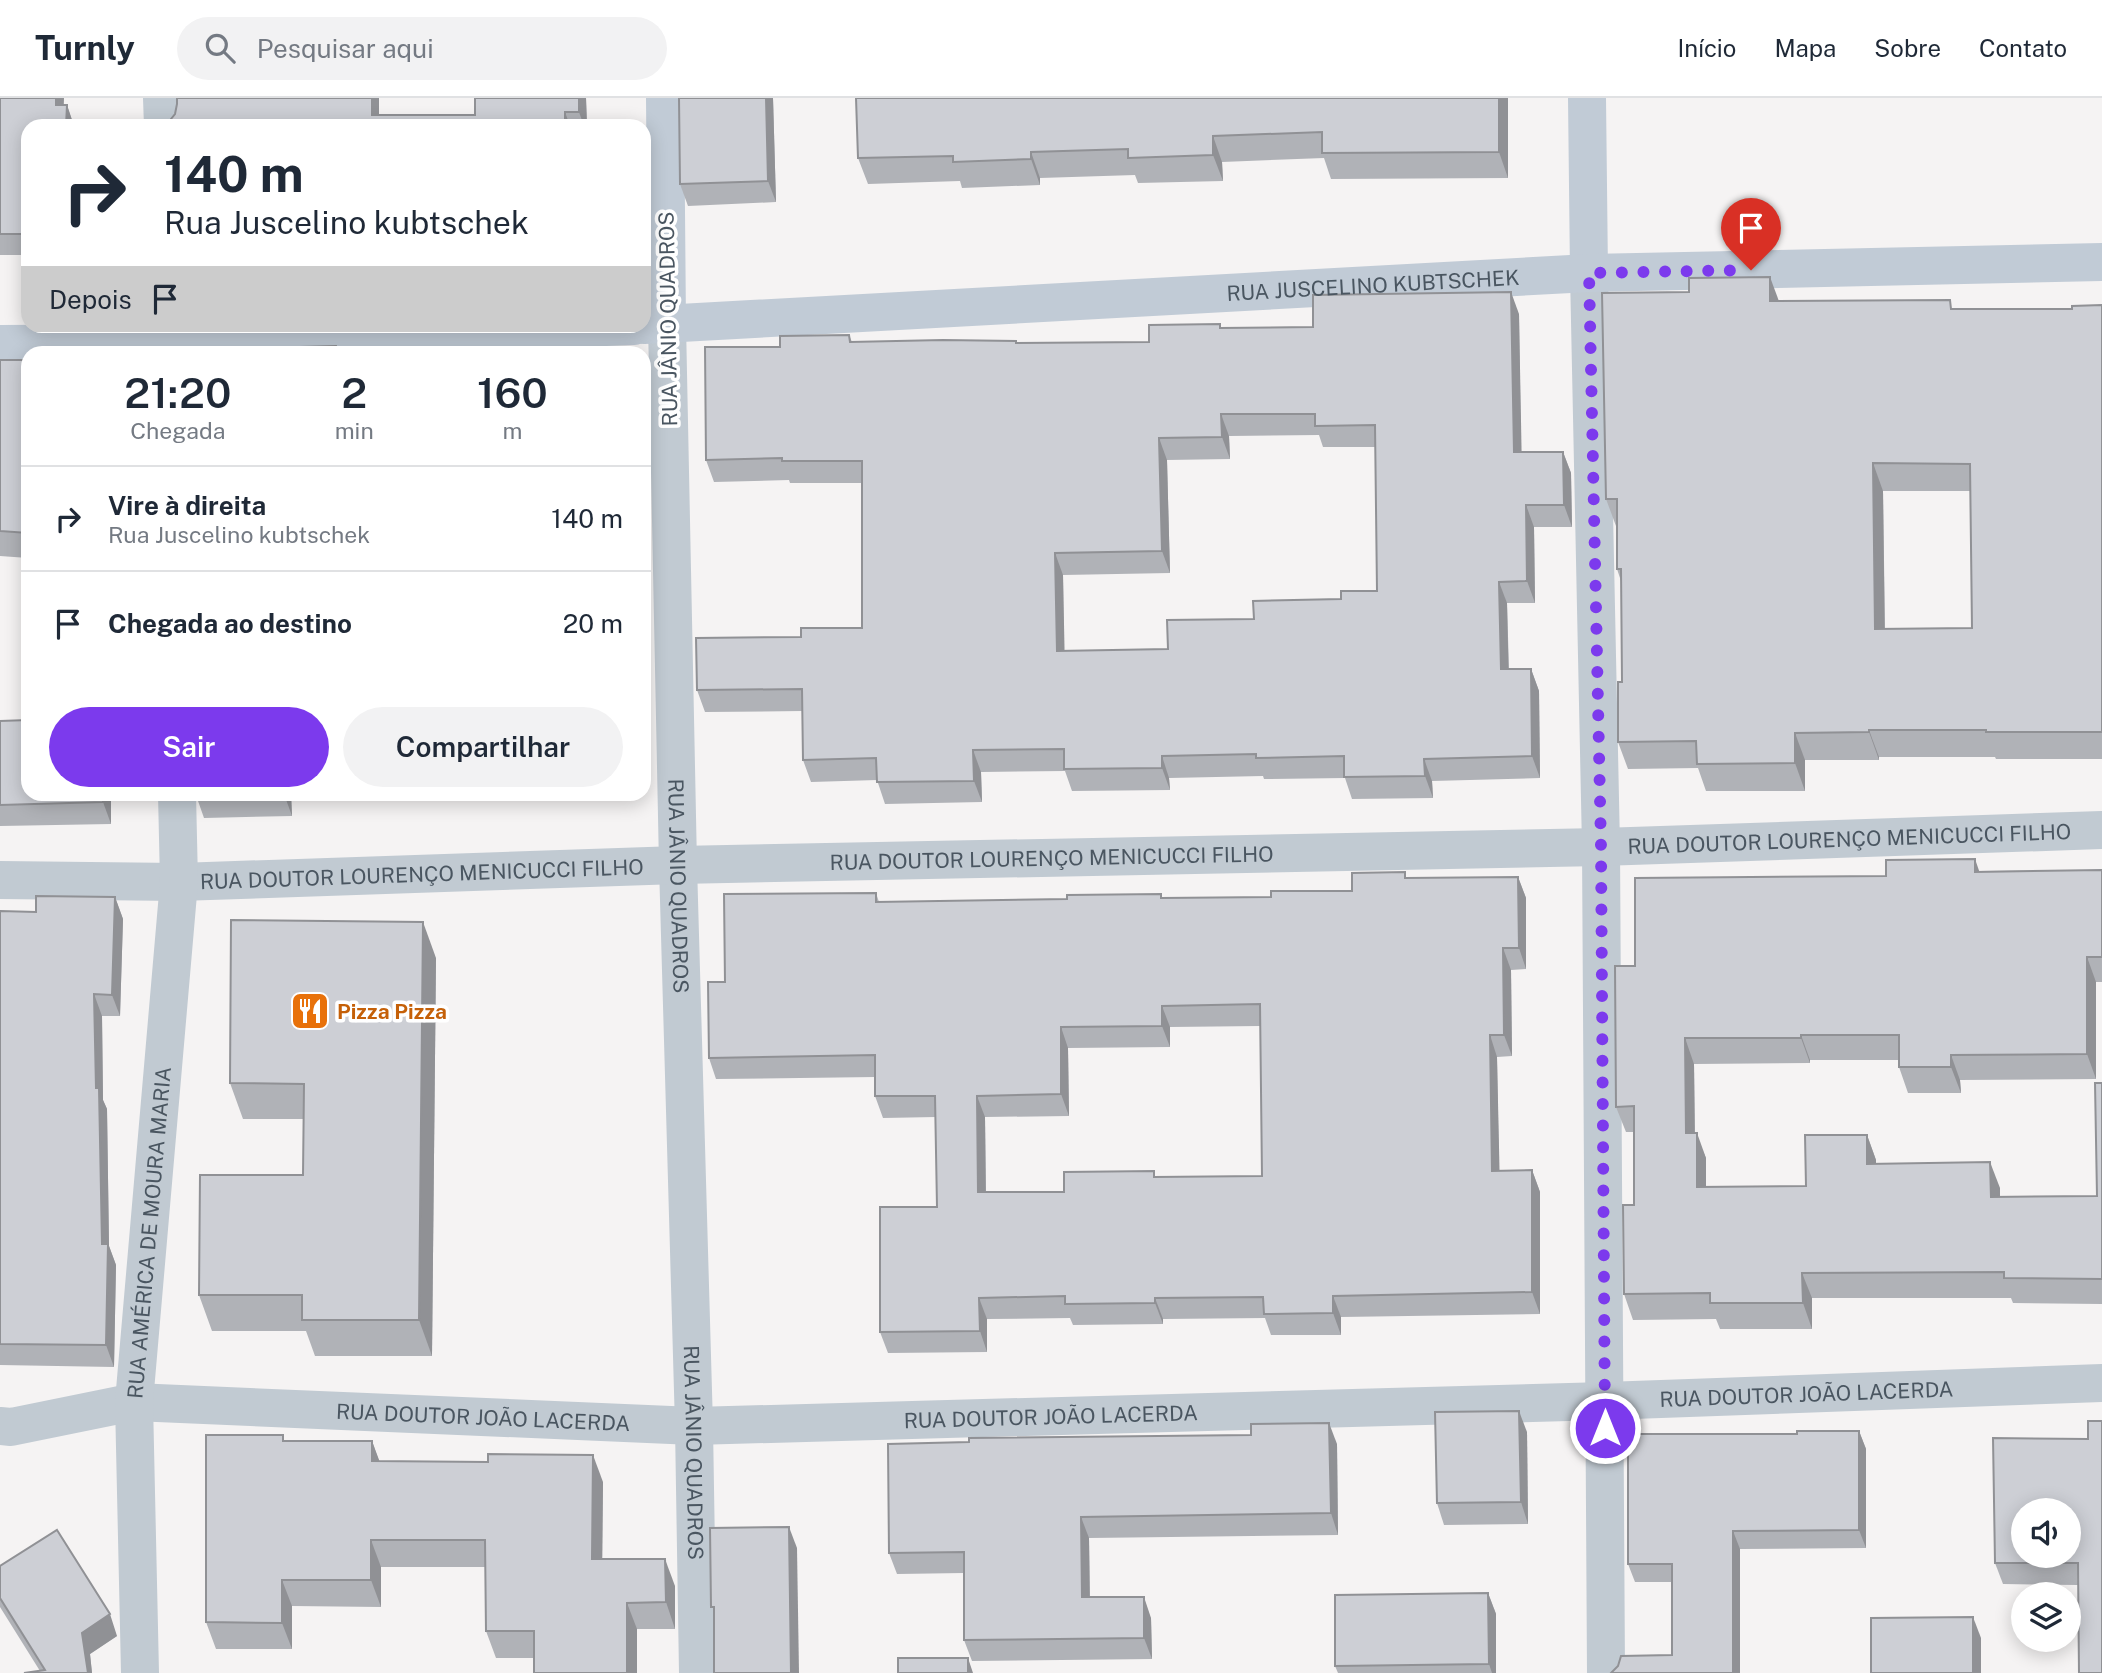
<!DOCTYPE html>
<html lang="pt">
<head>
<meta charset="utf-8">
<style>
  body { margin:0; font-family:"Public Sans",sans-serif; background:#f2f2f3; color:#1f2937; height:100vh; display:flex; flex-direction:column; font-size:26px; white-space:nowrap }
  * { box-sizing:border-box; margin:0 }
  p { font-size:23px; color:#747a83 }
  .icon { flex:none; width:38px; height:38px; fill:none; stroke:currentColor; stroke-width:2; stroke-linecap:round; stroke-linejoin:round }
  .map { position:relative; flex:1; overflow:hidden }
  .sheet { position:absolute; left:21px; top:248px; width:630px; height:455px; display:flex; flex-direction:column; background:#fff; border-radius:21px; box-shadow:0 4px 18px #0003 }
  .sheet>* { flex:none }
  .hud { position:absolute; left:21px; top:21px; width:630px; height:214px; border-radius:21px; box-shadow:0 4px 18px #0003; background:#fff; color:#1f2937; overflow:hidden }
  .controls { position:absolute; left:2011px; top:1400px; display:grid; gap:14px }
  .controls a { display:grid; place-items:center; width:70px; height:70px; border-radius:50%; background:#fff; box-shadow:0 4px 18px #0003; font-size:35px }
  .pin { position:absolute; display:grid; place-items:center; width:60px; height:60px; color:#fff; margin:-72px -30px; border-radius:50% 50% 50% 0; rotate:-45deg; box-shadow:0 0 7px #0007 }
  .pin .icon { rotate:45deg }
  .me { position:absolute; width:77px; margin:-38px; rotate:0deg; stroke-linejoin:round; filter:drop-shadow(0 0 5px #0008) }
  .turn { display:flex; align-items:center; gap:24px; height:147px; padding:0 28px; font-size:32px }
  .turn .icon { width:91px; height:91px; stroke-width:2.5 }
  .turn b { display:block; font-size:49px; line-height:60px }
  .then { display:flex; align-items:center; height:66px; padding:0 28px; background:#0003; gap:14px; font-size:26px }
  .eta { display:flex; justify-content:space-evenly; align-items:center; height:119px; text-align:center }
  .eta b { font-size:42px; font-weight:600; line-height:49px }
  .button { display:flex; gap:14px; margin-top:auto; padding:14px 28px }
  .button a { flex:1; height:80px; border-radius:42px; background:#7c3aed; color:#fff; font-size:28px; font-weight:600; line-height:80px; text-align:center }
  .button a+a { background:#f2f2f3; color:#1f2937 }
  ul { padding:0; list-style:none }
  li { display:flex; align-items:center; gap:21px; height:105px; padding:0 28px; border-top:2px solid #e0e1e3 }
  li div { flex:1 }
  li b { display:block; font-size:26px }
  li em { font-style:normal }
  header { display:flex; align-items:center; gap:42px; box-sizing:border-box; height:98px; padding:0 35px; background:#fff; border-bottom:2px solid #e0e1e3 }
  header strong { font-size:33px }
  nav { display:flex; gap:38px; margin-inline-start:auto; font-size:24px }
  .search { width:490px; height:63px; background:#f2f2f3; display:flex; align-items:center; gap:18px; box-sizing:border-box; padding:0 24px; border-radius:38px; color:#747a83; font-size:26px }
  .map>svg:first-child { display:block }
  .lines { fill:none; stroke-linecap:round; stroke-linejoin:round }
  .street { stroke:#c1cad2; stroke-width:38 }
  .secondary { stroke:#c1cbd6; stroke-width:38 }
  .wall { fill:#b0b2b7; fill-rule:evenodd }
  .shaded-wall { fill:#909195 }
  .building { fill:#cdcfd5; stroke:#909195; stroke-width:2; fill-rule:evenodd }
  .route { stroke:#7c3aed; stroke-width:12; stroke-dasharray:0 21.6 }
  .labels { text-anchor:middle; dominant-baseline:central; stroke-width:7; stroke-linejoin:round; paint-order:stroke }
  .street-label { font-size:21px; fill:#4a5661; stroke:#fff }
  .food-label { font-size:21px; font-weight:bold; fill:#c56008; stroke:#fff; text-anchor:start }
</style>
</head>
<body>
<header>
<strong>Turnly</strong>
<div class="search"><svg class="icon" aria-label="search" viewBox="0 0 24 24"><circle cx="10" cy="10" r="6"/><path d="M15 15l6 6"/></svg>Pesquisar aqui</div>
<nav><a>Início</a><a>Mapa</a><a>Sobre</a><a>Contato</a></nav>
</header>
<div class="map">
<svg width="2102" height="1575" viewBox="0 0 2102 1575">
  <rect width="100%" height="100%" fill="#f5f3f3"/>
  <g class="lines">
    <g class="street">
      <path d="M 162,0 L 163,28"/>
      <path d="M 1589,175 L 1601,749 L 1606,1575"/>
      <path id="s1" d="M 667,226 L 678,767 L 694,1328 L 698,1575"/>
      <path id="s2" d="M 0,782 L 179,784 L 678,767 L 1601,749 L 2102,732"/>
      <path id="s3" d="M 0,1328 L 11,1329 L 134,1304 L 694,1328 L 1605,1303 L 2102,1285"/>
      <path id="s4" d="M 140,1575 L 134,1304 L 179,784 L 177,696"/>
    </g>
    <g class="secondary">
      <path d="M 665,0 L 667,226"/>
      <path d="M 1587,0 L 1589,175"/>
      <path id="s5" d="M 644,227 L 1589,175 L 2102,164"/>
      <path d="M 0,246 L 167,245 L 634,228"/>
    </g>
  </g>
  <g class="wall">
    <path d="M 0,0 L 67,7 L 74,28 L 28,28 L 28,157 L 0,157 Z"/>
    <path d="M 177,0 L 379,0 L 379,17 L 475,17 L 475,0 L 586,0 L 587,28 L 171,28 L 175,16 L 177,6 Z"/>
    <path d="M 679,0 L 773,0 L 776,104 L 688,108 L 680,86 Z"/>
    <path d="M 856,0 L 1508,0 L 1508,80 L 1331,81 L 1324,60 L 1222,64 L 1223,83 L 1138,85 L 1135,77 L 1040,80 L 1040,87 L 962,90 L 960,83 L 868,86 L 858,60 Z"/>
    <path d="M 1689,194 L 1779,203 L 1954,211 L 2072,211 L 2102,207 L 2102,661 L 1996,661 L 1995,659 L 1879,659 L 1879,662 L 1805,662 L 1805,693 L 1706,693 L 1698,670 L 1628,671 L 1618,644 L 1622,584 L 1621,483 L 1617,471 L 1616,428 L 1606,401 ZM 1883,393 L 1971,393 L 1972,530 L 1885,530 Z"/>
    <path d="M 1519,216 L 1521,354 L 1563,354 L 1571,375 L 1572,429 L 1534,429 L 1535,505 L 1507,505 L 1509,571 L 1531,571 L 1539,593 L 1540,680 L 1432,683 L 1433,700 L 1352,701 L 1345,680 L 1264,681 L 1263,678 L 1169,680 L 1170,692 L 1072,693 L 1065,673 L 981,674 L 982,704 L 885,706 L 877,682 L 811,684 L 803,662 L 802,613 L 705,614 L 697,592 L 801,539 L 862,530 L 862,385 L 790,385 L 789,382 L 714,384 L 706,362 L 780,249 L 849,237 L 852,244 L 1016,245 L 1149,244 L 1222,230 L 1313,229 ZM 1319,337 L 1323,349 L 1375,349 L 1377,493 L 1254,521 L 1168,551 L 1064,553 L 1063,477 L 1170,475 L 1167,362 L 1230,361 L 1229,338 Z"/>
    <path d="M 0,262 L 28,264 L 28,460 L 0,458 Z"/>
    <path d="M 0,623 L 28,696 L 111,696 L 111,726 L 0,728 Z"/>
    <path d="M 197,696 L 291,696 L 292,718 L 204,720 L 197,700 Z"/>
    <path d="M 374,696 L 445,696 L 374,698 Z"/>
    <path d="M 550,696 L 625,696 L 625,700 L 552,702 Z"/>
    <path d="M 2102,772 L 2102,884 L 2096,884 L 2096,981 L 1960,982 L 1961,995 L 1908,995 L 1899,969 L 1899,962 L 1810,962 L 1810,965 L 1694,966 L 1695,1035 L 1706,1060 L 1706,1089 L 1806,1088 L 1867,1037 L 1876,1062 L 1876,1065 L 2000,1090 L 2000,1099 L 2097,1098 L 2102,985 L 2102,1206 L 2013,1205 L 2011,1200 L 1812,1200 L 1812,1231 L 1720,1231 L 1716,1221 L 1633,1222 L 1624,1196 L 1634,1107 L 1634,1034 L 1626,1034 L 1616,1009 L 1635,868 L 1886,778 L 1979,773 Z"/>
    <path d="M 1518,779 L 1526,800 L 1526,871 L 1511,872 L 1512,958 L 1497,959 L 1499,1073 L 1532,1072 L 1540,1094 L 1540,1216 L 1341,1219 L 1341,1237 L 1271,1237 L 1265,1220 L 1163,1221 L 1163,1226 L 1073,1227 L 1070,1220 L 987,1221 L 987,1254 L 888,1255 L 880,1234 L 937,1109 L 936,1019 L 883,1020 L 875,998 L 875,979 L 716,981 L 709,960 L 725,884 L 876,795 L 879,804 L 1067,801 L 1161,796 L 1162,800 L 1271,799 L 1352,793 L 1407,780 ZM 1260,928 L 1262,1078 L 1156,1079 L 1064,1094 L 986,1094 L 985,1019 L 1069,1018 L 1068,950 L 1170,949 L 1170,929 Z"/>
    <path d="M 115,799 L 123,821 L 120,918 L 102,918 L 103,1002 L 107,1011 L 109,1148 L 116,1167 L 114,1269 L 0,1267 L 0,813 L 36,814 Z"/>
    <path d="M 436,860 L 432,1258 L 315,1258 L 306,1233 L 212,1233 L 199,1197 L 303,1077 L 304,1021 L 243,1021 L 230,985 Z"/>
    <path d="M 1859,1333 L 1866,1351 L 1866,1450 L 1740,1451 L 1740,1575 L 1611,1575 L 1672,1557 L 1672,1484 L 1635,1484 L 1628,1466 L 1797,1336 Z"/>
    <path d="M 1527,1334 L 1528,1426 L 1444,1427 L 1437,1405 Z"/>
    <path d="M 2088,1341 L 2078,1487 L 2003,1486 L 1995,1465 Z"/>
    <path d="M 284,1343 L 372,1343 L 379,1363 L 603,1384 L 602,1461 L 675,1488 L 675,1531 L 637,1531 L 637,1575 L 534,1575 L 534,1560 L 496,1560 L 486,1533 L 486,1469 L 381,1469 L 381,1509 L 292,1508 L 292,1551 L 216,1551 L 206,1524 Z"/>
    <path d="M 1337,1346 L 1338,1437 L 1089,1440 L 1090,1499 L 1151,1520 L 1152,1561 L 972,1563 L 964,1542 L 964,1475 L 897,1476 L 889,1455 Z"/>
    <path d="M 0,1468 L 117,1538 L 90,1556 L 92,1575 L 40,1573 L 0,1509 Z"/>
    <path d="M 1488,1495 L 1496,1516 L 1496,1575 L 1338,1575 L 1335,1568 Z"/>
  </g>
  <g class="shaded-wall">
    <path d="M 56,0 L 64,0 L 63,28 L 56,7 Z"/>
    <path d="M 372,0 L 379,0 L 379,28 L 372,17 Z"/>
    <path d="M 579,0 L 586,0 L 587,28 L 584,28 L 579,14 Z"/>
    <path d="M 766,0 L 773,0 L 776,104 L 768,83 Z"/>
    <path d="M 1499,0 L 1508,0 L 1508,80 L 1499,54 Z"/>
    <path d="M 67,7 L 74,28 L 66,28 Z"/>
    <path d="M 565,14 L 570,28 L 565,28 Z"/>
    <path d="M 1213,38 L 1222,64 L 1223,83 L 1213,57 Z"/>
    <path d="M 1031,54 L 1040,80 L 1040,87 L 1031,61 Z"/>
    <path d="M 1770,179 L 1780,206 L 1770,203 Z"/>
    <path d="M 1511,194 L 1519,216 L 1522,376 L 1514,354 Z"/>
    <path d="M 27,262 L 28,264 L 28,393 Z"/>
    <path d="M 1221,316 L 1229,338 L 1230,361 L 1222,339 Z"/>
    <path d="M 1159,340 L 1167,362 L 1170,475 L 1162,453 Z"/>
    <path d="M 1563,354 L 1571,375 L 1572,429 L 1564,407 Z"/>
    <path d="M 1873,365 L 1883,393 L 1885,558 L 1875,531 Z"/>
    <path d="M 1526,407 L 1534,429 L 1535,505 L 1527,483 Z"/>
    <path d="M 1055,455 L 1063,477 L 1065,575 L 1057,553 Z"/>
    <path d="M 1499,484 L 1507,505 L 1509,593 L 1501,571 Z"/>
    <path d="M 1531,571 L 1539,593 L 1540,680 L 1532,658 Z"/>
    <path d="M 1869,632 L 1879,659 L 1879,662 L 1869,634 Z"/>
    <path d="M 1795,635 L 1805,662 L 1805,693 L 1795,665 Z"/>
    <path d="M 973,652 L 981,674 L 982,704 L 974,683 Z"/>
    <path d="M 1162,658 L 1169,680 L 1170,692 L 1162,670 Z"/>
    <path d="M 1424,661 L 1432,683 L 1433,700 L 1425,678 Z"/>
    <path d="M 103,696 L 111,696 L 111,726 L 103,704 Z"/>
    <path d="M 284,696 L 291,696 L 292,718 Z"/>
    <path d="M 1975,761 L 1984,787 L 1975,774 Z"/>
    <path d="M 1518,779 L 1526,800 L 1526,871 L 1519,850 Z"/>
    <path d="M 115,799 L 123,821 L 120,918 L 112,897 Z"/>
    <path d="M 423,824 L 436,860 L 432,1258 L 419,1222 Z"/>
    <path d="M 1503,850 L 1511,872 L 1512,958 L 1504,937 Z"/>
    <path d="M 2087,859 L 2096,884 L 2096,981 L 2087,956 Z"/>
    <path d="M 94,896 L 102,918 L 103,1002 L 107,1011 L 109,1148 L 116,1167 L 114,1269 L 106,1247 L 96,990 Z"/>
    <path d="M 1162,908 L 1170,929 L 1170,949 L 1162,928 Z"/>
    <path d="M 1061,929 L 1068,950 L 1069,1018 L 1061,996 Z"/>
    <path d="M 1490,937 L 1497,959 L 1500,1094 L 1492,1073 Z"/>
    <path d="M 1801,937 L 1810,962 L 1810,965 L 1801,940 Z"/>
    <path d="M 1685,940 L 1694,966 L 1695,1060 L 1686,1035 Z"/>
    <path d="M 1951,957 L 1960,982 L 1961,995 L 1951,969 Z"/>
    <path d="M 977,998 L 985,1019 L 986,1115 L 978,1094 Z"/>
    <path d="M 1697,1035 L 1706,1060 L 1706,1115 L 1697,1089 Z"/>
    <path d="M 1867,1037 L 1876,1062 L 1876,1091 L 1867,1066 Z"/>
    <path d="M 1990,1064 L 2000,1090 L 2000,1125 L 1991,1099 Z"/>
    <path d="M 1532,1072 L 1540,1094 L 1540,1216 L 1532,1194 Z"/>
    <path d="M 1802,1175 L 1812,1200 L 1812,1231 L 1803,1205 Z"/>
    <path d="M 1333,1198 L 1341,1219 L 1341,1237 L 1333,1215 Z"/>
    <path d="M 979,1200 L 987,1221 L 987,1254 L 980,1233 Z"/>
    <path d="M 1155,1200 L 1163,1221 L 1163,1226 L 1155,1205 Z"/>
    <path d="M 1519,1313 L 1527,1334 L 1528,1426 L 1521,1404 Z"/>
    <path d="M 1329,1325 L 1337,1346 L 1338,1437 L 1331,1415 Z"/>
    <path d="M 1859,1333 L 1866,1351 L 1866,1450 L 1859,1432 Z"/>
    <path d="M 372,1343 L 382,1370 L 372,1363 Z"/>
    <path d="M 593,1357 L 603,1384 L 602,1488 L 592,1461 Z"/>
    <path d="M 1081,1419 L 1089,1440 L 1090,1521 L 1082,1499 Z"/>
    <path d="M 789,1429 L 797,1450 L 799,1575 L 791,1575 Z"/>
    <path d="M 1733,1433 L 1740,1451 L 1740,1575 L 1733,1575 Z"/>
    <path d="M 371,1442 L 381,1469 L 381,1509 L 371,1482 Z"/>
    <path d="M 665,1461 L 675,1488 L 675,1531 L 666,1504 Z"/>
    <path d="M 282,1482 L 292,1508 L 292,1551 L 282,1525 Z"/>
    <path d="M 1488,1495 L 1496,1516 L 1496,1575 L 1492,1575 L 1489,1566 Z"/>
    <path d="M 1144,1499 L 1151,1520 L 1152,1561 L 1144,1540 Z"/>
    <path d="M 627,1505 L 637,1531 L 637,1575 L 627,1575 Z"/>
    <path d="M 110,1516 L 117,1538 L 90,1556 L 92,1575 L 88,1575 L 82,1535 Z"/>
    <path d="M 1973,1519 L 1981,1540 L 1981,1575 L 1973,1575 Z"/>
    <path d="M 968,1560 L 973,1575 L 968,1575 Z"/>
  </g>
  <g class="building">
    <path d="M 0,0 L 56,0 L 56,7 L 67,7 L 66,28 L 28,28 L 28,136 L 0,136 Z"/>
    <path d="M 177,0 L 372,0 L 372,17 L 475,17 L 475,0 L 579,0 L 579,14 L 565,14 L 565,28 L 171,28 L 171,21 L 175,16 L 177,6 Z"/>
    <path d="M 679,0 L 766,0 L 768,83 L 680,86 Z"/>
    <path d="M 856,0 L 1499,0 L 1499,54 L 1322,55 L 1322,34 L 1213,38 L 1213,57 L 1128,60 L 1128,51 L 1031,54 L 1031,61 L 953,64 L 953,58 L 858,60 Z"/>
    <path d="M 1770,179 L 1770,203 L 1950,202 L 1951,211 L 2072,211 L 2072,208 L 2102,207 L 2102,634 L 1986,634 L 1986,632 L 1869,632 L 1869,634 L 1795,635 L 1795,665 L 1697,666 L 1696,643 L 1618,644 L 1618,584 L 1622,584 L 1621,471 L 1617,471 L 1617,401 L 1606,401 L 1602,195 L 1689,194 L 1689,180 ZM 1873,365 L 1970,366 L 1972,530 L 1875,531 Z"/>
    <path d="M 1511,194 L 1514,354 L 1563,354 L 1564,407 L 1526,407 L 1527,483 L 1499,484 L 1501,571 L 1531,571 L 1532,658 L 1424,661 L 1425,678 L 1344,679 L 1344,658 L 1256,660 L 1256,656 L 1162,658 L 1162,670 L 1064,671 L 1064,651 L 973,652 L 974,683 L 877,684 L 876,660 L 803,662 L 802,591 L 697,592 L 696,540 L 801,539 L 801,530 L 862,530 L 862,363 L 782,363 L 782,360 L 706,362 L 705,249 L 780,249 L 780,238 L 849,237 L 850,244 L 943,242 L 1016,243 L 1016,245 L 1149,244 L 1149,227 L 1220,226 L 1220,230 L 1313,229 L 1313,197 ZM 1221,316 L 1315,316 L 1315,328 L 1375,327 L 1377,493 L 1341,493 L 1341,501 L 1253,503 L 1254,521 L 1167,522 L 1168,551 L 1057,553 L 1055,455 L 1162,453 L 1159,340 L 1222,339 Z"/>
    <path d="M 336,248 L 337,256 L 263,256 L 263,250 Z"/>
    <path d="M 584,250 L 584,256 L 504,256 L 504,252 Z"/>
    <path d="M 0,262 L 27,262 L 28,435 L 0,433 Z"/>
    <path d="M 28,622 L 28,696 L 103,696 L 103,704 L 0,707 L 0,623 Z"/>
    <path d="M 197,696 L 284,696 L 284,697 L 197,700 Z"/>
    <path d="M 1975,761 L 1975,774 L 2102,772 L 2102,859 L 2087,859 L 2087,956 L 1951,957 L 1951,969 L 1899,969 L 1899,937 L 1801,937 L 1801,940 L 1685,940 L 1686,1035 L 1697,1035 L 1697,1089 L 1806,1088 L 1805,1037 L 1867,1037 L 1867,1066 L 1990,1064 L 1991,1099 L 2097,1098 L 2095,985 L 2102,985 L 2102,1181 L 2004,1180 L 2004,1174 L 1802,1175 L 1803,1205 L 1710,1205 L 1710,1195 L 1624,1196 L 1623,1107 L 1634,1107 L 1634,1008 L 1616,1009 L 1615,868 L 1635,868 L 1635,780 L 1886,778 L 1886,762 Z"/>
    <path d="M 1405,774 L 1405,780 L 1518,779 L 1519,850 L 1503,850 L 1504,937 L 1490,937 L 1492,1073 L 1532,1072 L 1532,1194 L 1333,1198 L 1333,1215 L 1264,1216 L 1263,1199 L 1155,1200 L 1155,1205 L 1065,1206 L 1065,1198 L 979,1200 L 980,1233 L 880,1234 L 880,1109 L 937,1109 L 935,998 L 875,998 L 875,957 L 709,960 L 708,884 L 725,884 L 724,796 L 876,795 L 876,804 L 1067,801 L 1067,797 L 1161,796 L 1161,800 L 1271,799 L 1271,793 L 1352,793 L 1352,775 ZM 1260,906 L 1262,1078 L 1154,1079 L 1154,1073 L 1064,1074 L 1064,1094 L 978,1094 L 977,998 L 1061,996 L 1061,929 L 1162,928 L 1162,908 Z"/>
    <path d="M 36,798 L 115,799 L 112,897 L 94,896 L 96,990 L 99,990 L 102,1146 L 108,1146 L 106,1247 L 0,1246 L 0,813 L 36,814 Z"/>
    <path d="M 231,822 L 423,824 L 419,1222 L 302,1222 L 302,1197 L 199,1197 L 200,1077 L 303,1077 L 304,986 L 230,985 Z"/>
    <path d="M 1519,1313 L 1521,1404 L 1437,1405 L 1435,1314 Z"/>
    <path d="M 2088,1323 L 2102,1323 L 2102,1575 L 2079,1575 L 2078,1465 L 1995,1465 L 1993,1340 L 2088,1341 ZM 2023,1412 L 2068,1412 L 2068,1458 L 2023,1458 Z"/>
    <path d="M 1329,1325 L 1331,1415 L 1081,1419 L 1082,1499 L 1144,1499 L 1144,1540 L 964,1542 L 964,1454 L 889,1455 L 888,1346 L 969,1344 L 969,1340 L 1251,1337 L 1251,1326 Z"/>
    <path d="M 1797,1333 L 1859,1333 L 1859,1432 L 1733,1433 L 1733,1575 L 1611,1575 L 1618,1568 L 1621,1558 L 1672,1557 L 1672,1466 L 1628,1466 L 1628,1336 L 1797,1336 Z"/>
    <path d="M 206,1337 L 283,1337 L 283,1343 L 372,1343 L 372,1363 L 488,1364 L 488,1356 L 593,1357 L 592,1461 L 665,1461 L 666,1504 L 627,1505 L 627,1575 L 534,1575 L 534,1533 L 486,1533 L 485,1442 L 371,1442 L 371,1482 L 282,1482 L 282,1525 L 206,1524 Z"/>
    <path d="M 789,1429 L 791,1575 L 714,1575 L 714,1509 L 711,1509 L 710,1430 Z"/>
    <path d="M 57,1432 L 110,1516 L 82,1535 L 88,1575 L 24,1575 L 45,1572 L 0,1500 L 0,1468 Z"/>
    <path d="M 1488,1495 L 1489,1566 L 1335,1568 L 1335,1497 Z"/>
    <path d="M 1973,1519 L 1973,1575 L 1871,1575 L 1871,1520 Z"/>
    <rect x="898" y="1560" width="70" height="15"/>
  </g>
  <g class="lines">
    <path class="route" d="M 1605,1330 L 1601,749 L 1589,175 L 1751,172"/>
  </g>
  <defs>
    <symbol id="restaurant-square" viewBox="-11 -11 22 22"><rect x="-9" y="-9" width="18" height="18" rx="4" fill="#e8710a" stroke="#fff"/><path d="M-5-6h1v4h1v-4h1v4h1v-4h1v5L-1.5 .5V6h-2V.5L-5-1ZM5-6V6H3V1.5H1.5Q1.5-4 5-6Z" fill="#fff"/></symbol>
  </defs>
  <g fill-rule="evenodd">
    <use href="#restaurant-square" x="288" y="891" width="44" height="44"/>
  </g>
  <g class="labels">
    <g class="street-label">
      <text stroke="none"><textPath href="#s5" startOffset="730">RUA JUSCELINO KUBTSCHEK</textPath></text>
      <text transform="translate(668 221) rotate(-91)">RUA JÂNIO QUADROS</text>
      <text stroke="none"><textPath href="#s2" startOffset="1850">RUA DOUTOR LOURENÇO MENICUCCI FILHO</textPath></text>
      <text stroke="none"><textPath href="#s2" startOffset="1052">RUA DOUTOR LOURENÇO MENICUCCI FILHO</textPath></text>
      <text stroke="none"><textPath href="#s2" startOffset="422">RUA DOUTOR LOURENÇO MENICUCCI FILHO</textPath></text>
      <text stroke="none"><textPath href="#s1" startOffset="562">RUA JÂNIO QUADROS</textPath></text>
      <text stroke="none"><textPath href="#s4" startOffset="441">RUA AMÉRICA DE MOURA MARIA</textPath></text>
      <text stroke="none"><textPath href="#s3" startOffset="1810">RUA DOUTOR JOÃO LACERDA</textPath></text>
      <text stroke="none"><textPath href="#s3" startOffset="1054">RUA DOUTOR JOÃO LACERDA</textPath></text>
      <text stroke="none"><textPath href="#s3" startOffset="486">RUA DOUTOR JOÃO LACERDA</textPath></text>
      <text stroke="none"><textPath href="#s1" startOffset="1129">RUA JÂNIO QUADROS</textPath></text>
    </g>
    <g class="food-label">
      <text x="337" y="913">Pizza Pizza</text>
    </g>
  </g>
</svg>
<div class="controls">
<a><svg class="icon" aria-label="sound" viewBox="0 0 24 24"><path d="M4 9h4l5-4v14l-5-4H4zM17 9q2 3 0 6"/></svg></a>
<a><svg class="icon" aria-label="layers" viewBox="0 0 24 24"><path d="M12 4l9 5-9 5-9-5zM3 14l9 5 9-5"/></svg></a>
</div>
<div class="pin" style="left:1751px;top:172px;background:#d93025"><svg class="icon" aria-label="arrive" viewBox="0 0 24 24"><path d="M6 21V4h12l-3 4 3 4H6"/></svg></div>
<svg class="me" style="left:1605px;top:1330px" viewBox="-20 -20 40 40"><circle r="17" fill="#7c3aed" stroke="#fff" stroke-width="3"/><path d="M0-11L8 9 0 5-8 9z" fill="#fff"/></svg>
<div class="hud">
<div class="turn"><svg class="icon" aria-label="right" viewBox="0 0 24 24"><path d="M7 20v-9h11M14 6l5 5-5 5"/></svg><div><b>140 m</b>Rua Juscelino kubtschek</div></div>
<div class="then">Depois<svg class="icon" aria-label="arrive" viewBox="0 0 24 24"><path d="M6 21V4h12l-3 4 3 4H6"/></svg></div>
</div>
<section class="sheet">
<div class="eta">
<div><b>21:20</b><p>Chegada</p></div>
<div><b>2</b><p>min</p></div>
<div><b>160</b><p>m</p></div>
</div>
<ul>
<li><svg class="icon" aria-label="right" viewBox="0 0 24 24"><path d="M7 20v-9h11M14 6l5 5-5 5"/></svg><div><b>Vire à direita</b><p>Rua Juscelino kubtschek</p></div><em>140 m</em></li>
<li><svg class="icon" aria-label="arrive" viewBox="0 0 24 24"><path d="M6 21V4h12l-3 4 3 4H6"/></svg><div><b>Chegada ao destino</b></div><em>20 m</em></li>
</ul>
<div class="button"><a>Sair</a><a>Compartilhar</a></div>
</section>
</div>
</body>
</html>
